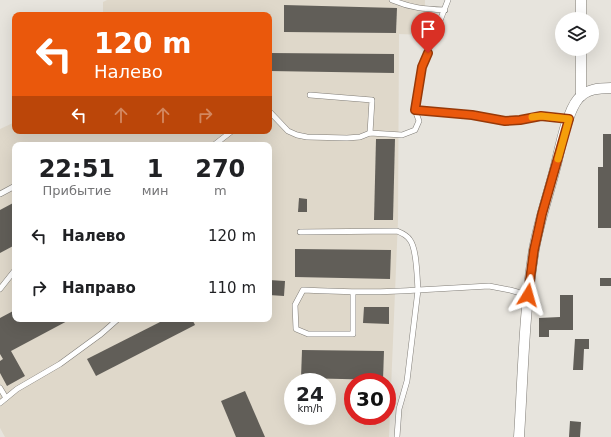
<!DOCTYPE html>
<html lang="ru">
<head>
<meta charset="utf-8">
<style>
  body { margin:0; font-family:"DejaVu Sans",sans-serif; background:#f6f6f6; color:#202124; height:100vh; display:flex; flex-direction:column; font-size:15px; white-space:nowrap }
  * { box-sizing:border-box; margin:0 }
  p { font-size:13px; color:#757577 }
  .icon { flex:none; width:22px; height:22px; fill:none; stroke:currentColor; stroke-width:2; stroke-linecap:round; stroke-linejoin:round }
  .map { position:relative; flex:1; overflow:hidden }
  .drawer { position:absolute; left:12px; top:142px; width:260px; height:180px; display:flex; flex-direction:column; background:#fff; border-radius:8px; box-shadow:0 4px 16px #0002 }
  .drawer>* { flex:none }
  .banner { position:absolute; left:12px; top:12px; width:260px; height:122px; border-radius:8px; box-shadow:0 4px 16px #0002; background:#ea580c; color:#fff; overflow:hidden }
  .tools { position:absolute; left:555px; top:12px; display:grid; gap:8px }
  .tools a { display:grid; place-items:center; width:44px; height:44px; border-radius:50%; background:#fff; box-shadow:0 4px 16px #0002; font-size:20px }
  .speed { position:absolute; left:284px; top:373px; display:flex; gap:8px; font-size:20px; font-weight:700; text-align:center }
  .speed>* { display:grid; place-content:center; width:52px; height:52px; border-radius:50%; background:#fff; box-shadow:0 4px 16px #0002; line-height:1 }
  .speed small { font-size:10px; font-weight:400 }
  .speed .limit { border:6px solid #d22; background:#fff; color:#111 }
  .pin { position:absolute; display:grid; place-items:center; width:34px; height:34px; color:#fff; margin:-41px -17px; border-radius:50% 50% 50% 0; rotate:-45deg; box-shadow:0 0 4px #0007 }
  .pin .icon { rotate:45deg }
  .me { position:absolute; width:44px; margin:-22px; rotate:8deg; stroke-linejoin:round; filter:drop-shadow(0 0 3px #0008) }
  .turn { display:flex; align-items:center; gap:14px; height:84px; padding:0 16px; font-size:18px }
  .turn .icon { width:52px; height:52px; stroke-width:2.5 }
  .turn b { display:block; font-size:28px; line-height:34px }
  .lanes { display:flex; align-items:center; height:38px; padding:0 16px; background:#0003; justify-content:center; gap:20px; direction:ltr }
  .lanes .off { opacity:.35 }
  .eta { display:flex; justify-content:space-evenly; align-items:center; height:68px; text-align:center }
  .eta b { font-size:24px; font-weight:700; line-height:28px }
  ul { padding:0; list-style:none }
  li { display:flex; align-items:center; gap:12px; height:52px; padding:0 16px }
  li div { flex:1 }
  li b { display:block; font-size:15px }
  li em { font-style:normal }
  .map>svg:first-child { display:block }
  .built { fill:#dfd8ca; fill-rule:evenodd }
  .building { fill:#615e58 }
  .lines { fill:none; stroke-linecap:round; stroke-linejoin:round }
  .lane-casing { stroke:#807d77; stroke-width:6 }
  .street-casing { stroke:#807d77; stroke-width:11 }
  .lane { stroke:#fff; stroke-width:5 }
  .street { stroke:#fff; stroke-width:10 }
  .route-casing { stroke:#983908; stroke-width:10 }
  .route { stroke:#ea580c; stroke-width:7 }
  .slow { stroke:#f59e0b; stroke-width:7 }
</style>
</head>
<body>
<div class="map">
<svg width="611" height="437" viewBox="0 0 611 437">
  <rect width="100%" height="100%" fill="#e7e4dd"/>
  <path class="built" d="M 107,0 L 425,0 L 424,35 L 399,34 L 398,220 L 389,437 L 5,437 L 0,428 L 0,129 L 15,122 L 15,131 L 269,131 L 269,15 L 103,15 L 103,2 ZM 15,145 L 269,145 L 269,319 L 15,319 ZM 293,382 L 327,382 L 327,416 L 293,416 ZM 353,382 L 387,382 L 387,416 L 353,416 Z"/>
  <g class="building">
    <path d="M 284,5 L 397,8 L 396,33 L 284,32 Z"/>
    <path d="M 269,53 L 394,54 L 394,73 L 269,71 Z"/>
    <path d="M 603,134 L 611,134 L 611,228 L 598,228 L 598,167 L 603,167 Z"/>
    <path d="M 376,139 L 395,139 L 393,220 L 374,220 Z"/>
    <path d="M 299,198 L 307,199 L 307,212 L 298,212 Z"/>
    <path d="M 15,202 L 15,245 L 0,253 L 0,210 Z"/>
    <path d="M 295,249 L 391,250 L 390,279 L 295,277 Z"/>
    <rect x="600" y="278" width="11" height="8"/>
    <path d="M 269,280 L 285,281 L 284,296 L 269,295 Z"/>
    <path d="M 560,295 L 573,295 L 573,330 L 549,330 L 549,337 L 539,337 L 539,318 L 560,317 Z"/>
    <path d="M 364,307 L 389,307 L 389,324 L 363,323 Z"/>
    <path d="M 15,310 L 15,319 L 71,319 L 11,351 L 25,376 L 7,386 L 0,373 L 0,361 L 3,359 L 0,354 L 0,318 Z"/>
    <path d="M 166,319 L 192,319 L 195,325 L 96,376 L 87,359 Z"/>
    <path d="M 575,339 L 589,339 L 589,349 L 584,349 L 583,370 L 573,370 Z"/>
    <path d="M 302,350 L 384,351 L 383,380 L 301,378 Z"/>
    <path d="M 245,391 L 265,437 L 236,437 L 221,401 Z"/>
    <path d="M 570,421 L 581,422 L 580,437 L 569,437 Z"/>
  </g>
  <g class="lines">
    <defs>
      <g id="lane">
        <path d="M 392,0 C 411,8 424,9 445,10"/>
        <path d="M 310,95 L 372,100 L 370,133"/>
        <path d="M 415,110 L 472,115 L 505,121 L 520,120 L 541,115 L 569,119"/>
        <path d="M 269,111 L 288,131 L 297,135 L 307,137 L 347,138 L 360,137 L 370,133 L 402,135 L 415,130 L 419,121 L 415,110 L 422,67 L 448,0"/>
        <path d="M 214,145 L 232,131"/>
        <path d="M 0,194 L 15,186"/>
        <path d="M 300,232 L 397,231 C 402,233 407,235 410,240 C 417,249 417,278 418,290 C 380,293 342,292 303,290 L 295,305 L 296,329 L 308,334 L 353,334 L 353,293"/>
        <path d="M 0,289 L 15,270"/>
        <path d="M 0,388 L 6,398"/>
        <path d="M 0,403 L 17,389 L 60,364 L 101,334 L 118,319"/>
        <path d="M 397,437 L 399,409 L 407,381 L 418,290 L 489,286 L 510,290 L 528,295"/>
      </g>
      <g id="street">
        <path d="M 581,0 L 581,19"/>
        <path d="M 581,96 L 581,49"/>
        <path d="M 519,437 C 523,375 524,311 534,250 C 539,221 549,193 556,165 C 560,148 567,112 578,99 C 586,89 599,88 611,88"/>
      </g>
    </defs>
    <use href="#lane" class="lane-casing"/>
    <use href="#street" class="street-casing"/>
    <use href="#lane" class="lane"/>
    <use href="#street" class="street"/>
  </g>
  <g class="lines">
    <defs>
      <path id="route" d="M 428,53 L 422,67 L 415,110 L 472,115 L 505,121 L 520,120 L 541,116 L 569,119 L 542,214 L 534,250 L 528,295"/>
    </defs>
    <use href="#route" class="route-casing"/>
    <use href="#route" class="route"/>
    <path class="slow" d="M 532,117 L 541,116 L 569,119 L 558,159"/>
  </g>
</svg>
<div class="tools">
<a><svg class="icon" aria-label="layers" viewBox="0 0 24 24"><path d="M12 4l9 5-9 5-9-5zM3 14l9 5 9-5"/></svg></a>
</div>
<div class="speed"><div>24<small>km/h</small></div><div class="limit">30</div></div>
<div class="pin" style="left:428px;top:53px;background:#d93025"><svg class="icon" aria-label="arrive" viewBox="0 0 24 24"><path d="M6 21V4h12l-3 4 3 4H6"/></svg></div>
<svg class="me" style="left:528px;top:295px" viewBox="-20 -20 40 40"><path d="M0-17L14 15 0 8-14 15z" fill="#ea580c" stroke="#fff" stroke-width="4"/></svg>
<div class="banner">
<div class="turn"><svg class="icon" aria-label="left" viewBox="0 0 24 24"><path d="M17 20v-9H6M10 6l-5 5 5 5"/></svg><div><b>120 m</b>Налево</div></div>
<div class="lanes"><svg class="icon" aria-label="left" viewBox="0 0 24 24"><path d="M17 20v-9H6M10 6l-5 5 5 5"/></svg><svg class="icon off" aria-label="ahead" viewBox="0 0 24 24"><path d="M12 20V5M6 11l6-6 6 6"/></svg><svg class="icon off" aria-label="ahead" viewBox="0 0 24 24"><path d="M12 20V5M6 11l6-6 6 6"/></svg><svg class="icon off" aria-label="right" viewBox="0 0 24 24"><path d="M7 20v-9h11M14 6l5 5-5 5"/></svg></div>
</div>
<section class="drawer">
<div class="eta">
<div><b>22:51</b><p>Прибытие</p></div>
<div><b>1</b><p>мин</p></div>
<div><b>270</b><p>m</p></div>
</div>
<ul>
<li><svg class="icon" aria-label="left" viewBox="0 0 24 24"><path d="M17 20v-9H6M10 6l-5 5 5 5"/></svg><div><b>Налево</b></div><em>120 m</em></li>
<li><svg class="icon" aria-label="right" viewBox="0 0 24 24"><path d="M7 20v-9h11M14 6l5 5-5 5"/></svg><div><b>Направо</b></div><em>110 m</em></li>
</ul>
</section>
</div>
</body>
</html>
